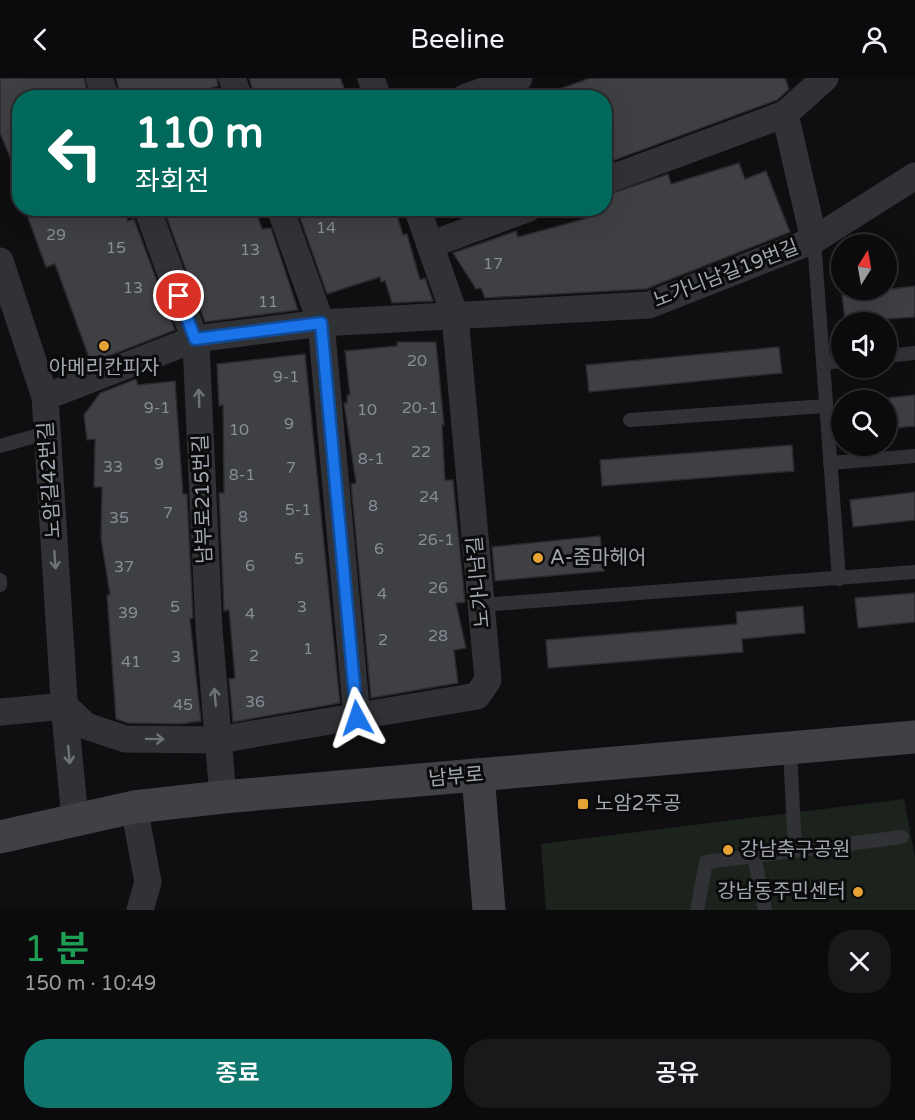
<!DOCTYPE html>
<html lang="ko">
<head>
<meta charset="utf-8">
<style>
  body { margin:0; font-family:"Varela Round","Noto Sans KR",sans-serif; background:#19191b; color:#f1f3f6; height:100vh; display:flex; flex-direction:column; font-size:22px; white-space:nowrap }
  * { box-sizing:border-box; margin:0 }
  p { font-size:20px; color:#9a9b9d }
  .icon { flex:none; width:33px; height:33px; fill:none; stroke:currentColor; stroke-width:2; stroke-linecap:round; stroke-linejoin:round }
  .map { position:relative; height:832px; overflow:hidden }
  .panel { display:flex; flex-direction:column; background:#0b0b0d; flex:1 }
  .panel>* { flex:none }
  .hud { position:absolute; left:12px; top:12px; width:600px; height:126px; border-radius:24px; box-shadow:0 6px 24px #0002,0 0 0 2px #2b2b2e; background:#00695c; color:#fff; overflow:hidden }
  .needle { width:39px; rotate:11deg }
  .tools { position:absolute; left:831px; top:156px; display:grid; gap:12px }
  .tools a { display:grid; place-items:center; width:66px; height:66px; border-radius:50%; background:#0b0b0d; box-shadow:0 6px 24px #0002,0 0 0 2px #2b2b2e; font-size:30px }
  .pin { position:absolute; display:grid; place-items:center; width:51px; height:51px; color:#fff; margin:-26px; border:3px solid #fff; border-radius:50%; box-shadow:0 2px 6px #0007 }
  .me { position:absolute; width:66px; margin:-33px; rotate:355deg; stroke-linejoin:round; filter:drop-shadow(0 0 4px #0008) }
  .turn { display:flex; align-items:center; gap:21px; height:126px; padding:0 24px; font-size:27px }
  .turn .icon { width:78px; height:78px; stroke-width:2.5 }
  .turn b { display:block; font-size:42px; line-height:51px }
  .round { display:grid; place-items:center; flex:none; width:63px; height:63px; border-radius:24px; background:#19191b }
  .head { display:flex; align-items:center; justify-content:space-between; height:102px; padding:0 24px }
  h1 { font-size:36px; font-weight:600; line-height:45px; color:#1e9e55 }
  .action { display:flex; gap:12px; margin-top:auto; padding:12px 24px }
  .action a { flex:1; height:69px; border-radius:24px; background:#0f766e; color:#fff; font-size:24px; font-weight:600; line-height:69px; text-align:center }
  .action a+a { background:#19191b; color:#f1f3f6 }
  header { display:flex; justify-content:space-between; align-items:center; height:78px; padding:0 24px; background:#0b0b0d; font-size:27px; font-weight:600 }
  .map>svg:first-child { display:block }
  .green { fill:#1c231d }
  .building { fill:#3e4044; stroke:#2a2a2d; stroke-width:1.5 }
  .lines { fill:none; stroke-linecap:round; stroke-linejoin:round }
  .lane { stroke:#313235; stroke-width:14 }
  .street { stroke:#313235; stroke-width:27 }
  .secondary { stroke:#3f4145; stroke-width:33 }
  .oneway { stroke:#6f7279 }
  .route-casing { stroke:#114b97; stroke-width:15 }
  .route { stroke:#1a73e8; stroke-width:10 }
  .poi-dot { fill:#e6a232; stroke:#0b0b0c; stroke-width:2 }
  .labels { text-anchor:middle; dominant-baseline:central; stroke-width:6; stroke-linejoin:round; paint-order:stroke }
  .number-label { font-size:16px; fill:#888d96 }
  .street-label { font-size:20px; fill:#a1a7b1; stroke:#0b0b0c }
  .poi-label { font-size:20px; fill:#a1a7b1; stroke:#0b0b0c; text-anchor:start }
</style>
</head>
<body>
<header><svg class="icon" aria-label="back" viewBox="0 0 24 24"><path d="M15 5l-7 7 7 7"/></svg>Beeline<svg class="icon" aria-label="person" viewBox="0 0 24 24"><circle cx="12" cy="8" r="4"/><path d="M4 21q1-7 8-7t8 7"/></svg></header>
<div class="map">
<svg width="915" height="832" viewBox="0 0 915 832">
  <rect width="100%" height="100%" fill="#0f0f11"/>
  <path class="green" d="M 904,721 L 915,779 L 915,832 L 546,832 L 541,766 Z"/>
  <g class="building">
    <path d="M 0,0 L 84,0 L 89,20 L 20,20 L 19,101 L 0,55 Z"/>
    <path d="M 116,0 L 217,0 L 218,8 L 177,20 L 121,20 Z"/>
    <path d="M 249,0 L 340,0 L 348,20 L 255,20 Z"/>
    <path d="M 590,0 L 785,0 L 789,11 L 777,22 L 604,86 L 604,20 L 543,20 L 543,17 Z"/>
    <path d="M 739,85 L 745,101 L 766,93 L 790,154 L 646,211 L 485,220 L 481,210 L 476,211 L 453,175 L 516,153 L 518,159 L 591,139 L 589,132 L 604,130 L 604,118 L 668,96 L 671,106 Z"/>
    <path d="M 53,130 L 123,130 L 128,143 L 134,141 L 175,252 L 91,285 L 55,186 L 46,189 L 28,140 Z"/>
    <path d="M 168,130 L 255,130 L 262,151 L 271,150 L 298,232 L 205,244 L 164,132 Z"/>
    <path d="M 328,130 L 395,130 L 403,157 L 407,156 L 420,202 L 425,200 L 433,223 L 392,225 L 385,203 L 381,204 L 380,199 L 327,216 L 300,140 Z"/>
    <path d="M 915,208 L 915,239 L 845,244 L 842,217 Z"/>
    <path d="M 397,264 L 436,264 L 444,347 L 442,347 L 445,402 L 453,402 L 465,524 L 456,525 L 466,570 L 454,572 L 458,605 L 371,620 L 351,406 L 356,405 L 344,325 L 347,325 L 347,317 L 350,317 L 345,273 L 397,268 Z"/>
    <path d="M 779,269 L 782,295 L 589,314 L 586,287 Z"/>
    <path d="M 305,276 L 340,625 L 233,644 L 229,601 L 235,600 L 229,532 L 224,533 L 219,415 L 224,415 L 223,327 L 219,328 L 217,286 Z"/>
    <path d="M 136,301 L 138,307 L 175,303 L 183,416 L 187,416 L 193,540 L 190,541 L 201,643 L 180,646 L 128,645 L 116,641 L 107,517 L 110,517 L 101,461 L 102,409 L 94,409 L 95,361 L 87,362 L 84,337 L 100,315 Z"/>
    <path d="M 915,317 L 915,348 L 886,351 L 886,320 Z"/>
    <path d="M 792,367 L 794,393 L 602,408 L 600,382 Z"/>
    <path d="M 915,414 L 915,442 L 853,449 L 850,422 Z"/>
    <path d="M 600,458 L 604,493 L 495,503 L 492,469 Z"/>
    <path d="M 915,515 L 915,544 L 858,550 L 855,520 Z"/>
    <path d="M 803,528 L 805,555 L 742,561 L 743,574 L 548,590 L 546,562 L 737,546 L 736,534 Z"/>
  </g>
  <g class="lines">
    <g class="lane">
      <path d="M 814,162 L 839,501"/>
      <path d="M 886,278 L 915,275"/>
      <path d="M 823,285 L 842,283"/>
      <path d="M 630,342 L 826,328"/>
      <path d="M 0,368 L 46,355"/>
      <path d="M 830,385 L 915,378"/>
      <path d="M 0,502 L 0,507"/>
      <path d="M 481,527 L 915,494"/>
      <path d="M 790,672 L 795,773"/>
      <path d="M 754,778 L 765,832"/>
      <path d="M 697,832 L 706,784 L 902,759"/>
    </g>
    <g class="street">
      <path d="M 99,0 L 106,20"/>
      <path d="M 232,0 L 239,20"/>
      <path d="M 371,0 L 378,20"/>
      <path d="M 464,20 L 519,0"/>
      <path d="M 604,103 L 785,36"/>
      <path d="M 147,130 L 196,265 L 209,551 L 223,719"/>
      <path d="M 280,130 L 321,245 L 357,640"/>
      <path d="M 814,162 L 915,98"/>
      <path d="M 430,167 L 529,130"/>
      <path d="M 0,183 L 45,319 L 65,637 L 75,741"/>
      <path d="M 45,319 L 195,261 L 321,245 L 649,227 L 814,162 L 785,36 L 825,0"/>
      <path d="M 0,634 L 65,628 L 86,648 L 125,661 L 218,662 L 477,618 L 488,602 L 455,238 L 417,130"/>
      <path d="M 134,729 L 148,804 L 140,832"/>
    </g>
    <g class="secondary">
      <path d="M 478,697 L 489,832"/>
      <path d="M 0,759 L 134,729 L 223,719 L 915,659"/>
    </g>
  </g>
  <defs><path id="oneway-shaft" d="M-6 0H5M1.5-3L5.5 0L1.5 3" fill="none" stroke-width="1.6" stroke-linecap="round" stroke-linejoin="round" transform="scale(1.5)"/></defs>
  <g class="oneway">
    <use href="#oneway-shaft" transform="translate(199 320) rotate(-92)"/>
    <use href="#oneway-shaft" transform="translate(55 482) rotate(86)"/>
    <use href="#oneway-shaft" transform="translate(215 619) rotate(-95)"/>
    <use href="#oneway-shaft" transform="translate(155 661) rotate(1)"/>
    <use href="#oneway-shaft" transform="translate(69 677) rotate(85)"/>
  </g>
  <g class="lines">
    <defs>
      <path id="route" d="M 179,218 L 195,261 L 321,245 L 357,640"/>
    </defs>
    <use href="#route" class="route-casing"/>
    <use href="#route" class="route"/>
  </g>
  <g class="poi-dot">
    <circle cx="104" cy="268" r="6"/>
    <circle cx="538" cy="480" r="6"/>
    <rect x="577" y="720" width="12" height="12" rx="3"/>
    <circle cx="728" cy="772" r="6"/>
    <circle cx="858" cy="814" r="6"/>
  </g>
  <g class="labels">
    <g class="number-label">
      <text x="326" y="150">14</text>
      <text x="56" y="157">29</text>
      <text x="116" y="170">15</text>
      <text x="250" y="172">13</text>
      <text x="493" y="186">17</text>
      <text x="133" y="210">13</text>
      <text x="268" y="224">11</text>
      <text x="417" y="283">20</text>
      <text x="286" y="299">9-1</text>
      <text x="157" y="330">9-1</text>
      <text x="420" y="330">20-1</text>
      <text x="367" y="332">10</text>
      <text x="289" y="346">9</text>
      <text x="239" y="352">10</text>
      <text x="421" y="374">22</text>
      <text x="371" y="381">8-1</text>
      <text x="159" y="386">9</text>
      <text x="113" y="389">33</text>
      <text x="291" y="390">7</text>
      <text x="242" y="397">8-1</text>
      <text x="429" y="419">24</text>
      <text x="373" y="428">8</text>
      <text x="298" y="432">5-1</text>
      <text x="168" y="435">7</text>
      <text x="243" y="439">8</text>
      <text x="119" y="440">35</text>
      <text x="436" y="462">26-1</text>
      <text x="379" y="471">6</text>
      <text x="299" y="481">5</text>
      <text x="250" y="488">6</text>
      <text x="124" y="489">37</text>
      <text x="438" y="510">26</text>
      <text x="382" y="516">4</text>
      <text x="175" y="529">5</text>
      <text x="302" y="529">3</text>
      <text x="128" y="535">39</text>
      <text x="250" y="536">4</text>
      <text x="438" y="558">28</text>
      <text x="383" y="562">2</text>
      <text x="308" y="571">1</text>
      <text x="254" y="578">2</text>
      <text x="176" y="579">3</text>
      <text x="131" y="584">41</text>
      <text x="255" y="624">36</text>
      <text x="183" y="627">45</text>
    </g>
    <g class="street-label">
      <text transform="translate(726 196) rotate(-21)">노가니남길19번길</text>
      <text transform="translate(50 402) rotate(-94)">노암길42번길</text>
      <text transform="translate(203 421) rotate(-92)">남부로215번길</text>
      <text transform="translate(479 504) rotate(-95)">노가니남길</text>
      <text transform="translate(456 699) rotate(-5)">남부로</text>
    </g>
    <g class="poi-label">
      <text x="104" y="290" text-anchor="middle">아메리칸피자</text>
      <text x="550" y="480">A-줌마헤어</text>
      <text x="595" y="726">노암2주공</text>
      <text x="740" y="772">강남축구공원</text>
      <text x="846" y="814" text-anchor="end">강남동주민센터</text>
    </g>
  </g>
</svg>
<div class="tools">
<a><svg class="needle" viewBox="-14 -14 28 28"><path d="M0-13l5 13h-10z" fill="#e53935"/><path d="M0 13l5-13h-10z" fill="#9a9b9d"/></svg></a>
<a><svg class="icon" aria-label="sound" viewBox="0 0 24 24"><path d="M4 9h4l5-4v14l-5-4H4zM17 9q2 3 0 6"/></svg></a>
<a><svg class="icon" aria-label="search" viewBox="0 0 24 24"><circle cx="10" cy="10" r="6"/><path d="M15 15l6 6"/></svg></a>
</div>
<div class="pin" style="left:179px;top:218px;background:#d93025"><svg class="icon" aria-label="arrive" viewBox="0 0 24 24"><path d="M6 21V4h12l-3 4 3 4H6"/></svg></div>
<svg class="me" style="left:357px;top:640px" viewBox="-20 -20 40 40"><path d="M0-17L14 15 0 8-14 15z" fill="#1a73e8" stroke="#fff" stroke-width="4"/></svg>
<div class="hud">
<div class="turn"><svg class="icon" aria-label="left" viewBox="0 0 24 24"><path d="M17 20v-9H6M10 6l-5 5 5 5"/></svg><div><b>110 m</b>좌회전</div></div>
</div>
</div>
<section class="panel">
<div class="head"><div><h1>1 분</h1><p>150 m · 10:49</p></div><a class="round"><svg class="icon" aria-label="close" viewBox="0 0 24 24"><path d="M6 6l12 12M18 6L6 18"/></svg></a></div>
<div class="action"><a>종료</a><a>공유</a></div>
</section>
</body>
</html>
